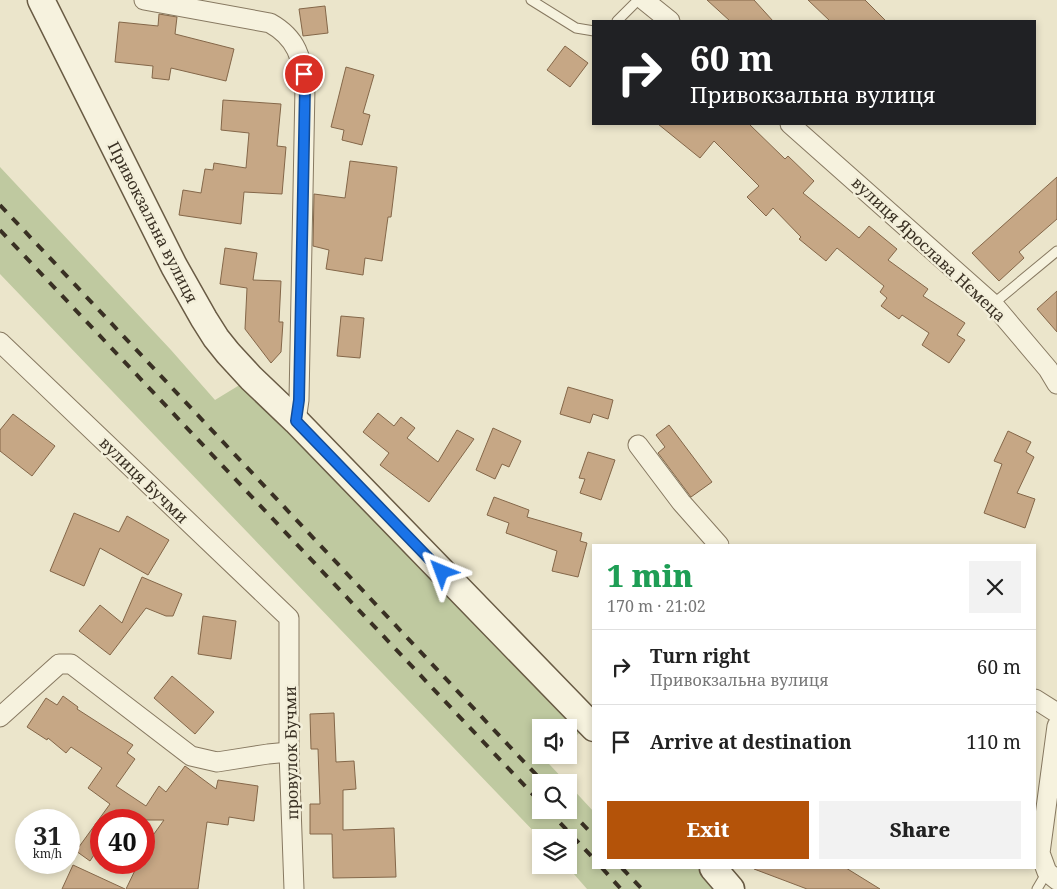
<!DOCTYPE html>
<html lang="en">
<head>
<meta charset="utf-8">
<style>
  body { margin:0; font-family:"Noto Serif",serif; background:#f2f2f2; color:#222; height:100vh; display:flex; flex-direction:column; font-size:19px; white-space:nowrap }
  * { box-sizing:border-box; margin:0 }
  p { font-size:16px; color:#767676 }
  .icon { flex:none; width:28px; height:28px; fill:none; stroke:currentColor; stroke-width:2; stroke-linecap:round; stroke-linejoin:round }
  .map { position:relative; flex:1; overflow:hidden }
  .details { position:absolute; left:592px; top:544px; width:444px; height:325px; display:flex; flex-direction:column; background:#fff; border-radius:0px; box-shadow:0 2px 8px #0003 }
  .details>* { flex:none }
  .hud { position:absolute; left:592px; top:20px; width:444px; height:105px; border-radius:0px; box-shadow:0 2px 8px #0003; background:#202124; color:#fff; overflow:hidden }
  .controls { position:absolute; left:532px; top:719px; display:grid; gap:10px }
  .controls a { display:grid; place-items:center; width:45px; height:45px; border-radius:0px; background:#fff; box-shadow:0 2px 8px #0003; font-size:25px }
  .speed { position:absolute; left:15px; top:809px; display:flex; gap:10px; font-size:25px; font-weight:700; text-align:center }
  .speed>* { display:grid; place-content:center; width:65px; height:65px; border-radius:50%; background:#fff; box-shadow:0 2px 8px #0003; line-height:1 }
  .speed small { font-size:12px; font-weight:400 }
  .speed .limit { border:8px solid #d22; background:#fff; color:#111 }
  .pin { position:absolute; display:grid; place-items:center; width:42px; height:42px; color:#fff; margin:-21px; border:2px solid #fff; border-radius:50%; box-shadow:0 1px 5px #0007 }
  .me { position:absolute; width:55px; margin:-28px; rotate:316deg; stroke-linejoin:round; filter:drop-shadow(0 0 4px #0008) }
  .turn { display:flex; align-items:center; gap:18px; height:105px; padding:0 15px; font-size:22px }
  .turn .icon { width:65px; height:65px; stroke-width:2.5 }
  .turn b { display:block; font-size:35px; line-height:42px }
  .round { display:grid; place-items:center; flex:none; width:52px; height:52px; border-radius:0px; background:#f2f2f2 }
  .head { display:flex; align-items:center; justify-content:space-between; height:85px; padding:0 15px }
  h1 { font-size:30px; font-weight:800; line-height:38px; color:#1e9e55 }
  .action { display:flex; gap:10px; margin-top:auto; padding:10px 15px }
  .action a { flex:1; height:58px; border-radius:0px; background:#b45309; color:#fff; font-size:20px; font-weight:800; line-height:58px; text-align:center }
  .action a+a { background:#f2f2f2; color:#222 }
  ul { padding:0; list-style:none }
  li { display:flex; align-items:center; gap:15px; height:75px; padding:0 15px; border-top:1px solid #e0e0e0 }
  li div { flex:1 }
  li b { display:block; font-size:19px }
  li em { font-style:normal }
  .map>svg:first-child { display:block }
  .green { fill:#bfc9a0 }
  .building { fill:#c6a785; stroke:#846749 }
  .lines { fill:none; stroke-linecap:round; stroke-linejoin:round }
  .lane-casing { stroke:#877961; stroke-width:11 }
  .street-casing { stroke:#877961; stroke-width:21 }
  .secondary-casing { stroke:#695b44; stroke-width:29 }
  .lane { stroke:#f6f2de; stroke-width:9 }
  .street { stroke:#f6f2de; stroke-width:19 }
  .secondary { stroke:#f6f2de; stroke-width:26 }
  .rail { stroke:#393023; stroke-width:4; stroke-dasharray:9 9; stroke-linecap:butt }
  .route-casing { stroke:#114b97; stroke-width:12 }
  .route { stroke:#1a73e8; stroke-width:9 }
  .labels { text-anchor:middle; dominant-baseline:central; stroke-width:5; stroke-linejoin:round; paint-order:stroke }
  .street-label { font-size:16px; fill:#393023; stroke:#f3efda }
</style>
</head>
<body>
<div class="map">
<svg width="1057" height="889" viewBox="0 0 1057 889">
  <rect width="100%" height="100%" fill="#ebe5cb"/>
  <path class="green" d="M 0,167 L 171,350 L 215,400 L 251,378 L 589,723 L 569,743 L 569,728 L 541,728 L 541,747 L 534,748 L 566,782 L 541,782 L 541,810 L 569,810 L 569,785 L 594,812 L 594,868 L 713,868 L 731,889 L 587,889 L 566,865 L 569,865 L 569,838 L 541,838 L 541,839 L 0,274 Z"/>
  <g class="building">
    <path d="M 707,0 L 754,0 L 773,21 L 730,21 Z"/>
    <path d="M 808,0 L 865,0 L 886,21 L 830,21 Z"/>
    <path d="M 325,6 L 328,33 L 303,36 L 299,9 Z"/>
    <path d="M 159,14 L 177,17 L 175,34 L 234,49 L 226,81 L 171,68 L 169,80 L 152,78 L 153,66 L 115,62 L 119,22 L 158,26 Z"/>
    <path d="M 565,46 L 588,63 L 570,87 L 547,70 Z"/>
    <path d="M 346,67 L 374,75 L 363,113 L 370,115 L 362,145 L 342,140 L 344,130 L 331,127 Z"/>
    <path d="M 223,100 L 281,104 L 277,146 L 286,147 L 282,194 L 244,192 L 241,224 L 179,215 L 183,190 L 201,193 L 205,169 L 213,170 L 214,163 L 246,168 L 249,133 L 221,130 Z"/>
    <path d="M 658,124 L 749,124 L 785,159 L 788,156 L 814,181 L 803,193 L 859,238 L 869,226 L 897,249 L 888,260 L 928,289 L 923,296 L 965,323 L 957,335 L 965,340 L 949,363 L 922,345 L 929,333 L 902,315 L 899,319 L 881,306 L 887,298 L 880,292 L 884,286 L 837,248 L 826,261 L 799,239 L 801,237 L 773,208 L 766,216 L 747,197 L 759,186 L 714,141 L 700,158 Z"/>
    <path d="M 350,161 L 397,167 L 391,217 L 388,217 L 382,261 L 365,258 L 363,275 L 326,269 L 329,250 L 313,246 L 314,194 L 345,198 Z"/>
    <path d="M 1057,177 L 1057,219 L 1019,252 L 1024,258 L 999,281 L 972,253 Z"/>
    <path d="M 225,248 L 257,253 L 253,280 L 281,281 L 279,322 L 283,322 L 281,352 L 271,363 L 245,329 L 247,288 L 220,284 Z"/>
    <path d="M 1057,291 L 1057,332 L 1037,309 Z"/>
    <path d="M 341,316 L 364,318 L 360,358 L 337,356 Z"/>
    <path d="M 568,387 L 613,400 L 608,419 L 593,414 L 590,423 L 560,414 Z"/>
    <path d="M 378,413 L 394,426 L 401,417 L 415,428 L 407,438 L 438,462 L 457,430 L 474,439 L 429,502 L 380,465 L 389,453 L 363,432 Z"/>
    <path d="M 13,414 L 55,446 L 32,476 L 0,451 L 0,430 Z"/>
    <path d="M 669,425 L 712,482 L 691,497 L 658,453 L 665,447 L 656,435 Z"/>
    <path d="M 493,428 L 521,441 L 509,467 L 502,464 L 495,479 L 476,470 Z"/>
    <path d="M 1008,431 L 1031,442 L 1026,452 L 1034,457 L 1017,493 L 1035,499 L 1025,528 L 984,513 L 1002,464 L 994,461 Z"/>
    <path d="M 588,452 L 615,460 L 601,500 L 580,493 L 585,479 L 579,478 Z"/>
    <path d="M 494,497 L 529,510 L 527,517 L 582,533 L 580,541 L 587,543 L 578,577 L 552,571 L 557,551 L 506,533 L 509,523 L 487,515 Z"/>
    <path d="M 74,513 L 119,532 L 127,516 L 169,540 L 148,575 L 100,548 L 84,586 L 50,571 Z"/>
    <path d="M 142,577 L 182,594 L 173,616 L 166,616 L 146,608 L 110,655 L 79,631 L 100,605 L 122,623 Z"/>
    <path d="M 203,616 L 236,621 L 231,659 L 198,654 Z"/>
    <path d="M 172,676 L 214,712 L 195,734 L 154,698 Z"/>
    <path d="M 63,696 L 78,707 L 77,709 L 133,745 L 127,753 L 135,759 L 116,786 L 146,806 L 159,786 L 166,792 L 185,766 L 216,789 L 218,780 L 258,786 L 254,821 L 229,817 L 228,825 L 207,822 L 198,889 L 126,889 L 139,862 L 144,862 L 144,854 L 147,846 L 146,845 L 164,820 L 101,820 L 101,844 L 90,861 L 76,851 L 110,804 L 88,788 L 102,768 L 71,747 L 66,753 L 48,738 L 47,740 L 27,727 L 46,698 L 57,705 Z"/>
    <path d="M 334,713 L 336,762 L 354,761 L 356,789 L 343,790 L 343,830 L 394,828 L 396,877 L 333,878 L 332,834 L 310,834 L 310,804 L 320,804 L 318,749 L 311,749 L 310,714 Z"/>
    <path d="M 73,865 L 125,889 L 62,889 Z"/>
    <path d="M 755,868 L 846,868 L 880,889 L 807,889 L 754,869 Z"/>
  </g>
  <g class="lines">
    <defs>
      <g id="lane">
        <path d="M 531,0 L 576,28 L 594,31"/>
        <path d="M 617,21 L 638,0"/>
        <path d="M 993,304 L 1057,251"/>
        <path d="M 1037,889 L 1047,872"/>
      </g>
      <g id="street">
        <path d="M 144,0 L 270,23 C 297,38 302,58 305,87 L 299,400 L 296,421"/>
        <path d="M 644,0 L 670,21"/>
        <path d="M 790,124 L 993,304 L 1048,369 L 1057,384"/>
        <path d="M 0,342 L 289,618 L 289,752 L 294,889"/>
        <path d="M 638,445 L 681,502 L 719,545"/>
        <path d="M 1035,699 L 1057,713"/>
        <path d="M 0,717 L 59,664 L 71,664 L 191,756 L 217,762 L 268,754 L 289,752"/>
        <path d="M 1057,726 L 1040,853 L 1047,872 L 1057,880"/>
      </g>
      <g id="secondary">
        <path d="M 41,0 L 174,266 L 204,319 L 216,338 L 228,353 L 251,378 L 296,421 L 594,728"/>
        <path d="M 713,868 L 731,889"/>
      </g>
    </defs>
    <use href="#lane" class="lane-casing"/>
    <use href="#street" class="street-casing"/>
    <use href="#secondary" class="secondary-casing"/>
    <use href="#lane" class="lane"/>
    <use href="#street" class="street"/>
    <use href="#secondary" class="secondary"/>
    <g class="rail">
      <path d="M 0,205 L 543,782"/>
      <path d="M 0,230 L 541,803"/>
      <path d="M 548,810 L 594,859"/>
      <path d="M 569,810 L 594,836"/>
      <path d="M 602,868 L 621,889"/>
      <path d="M 622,868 L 642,889"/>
    </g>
  </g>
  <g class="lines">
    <defs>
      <path id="route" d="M 304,74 L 305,87 L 299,400 L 296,421 L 442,572"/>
    </defs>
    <use href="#route" class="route-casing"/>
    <use href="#route" class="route"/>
  </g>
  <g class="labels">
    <g class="street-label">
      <text transform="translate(153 222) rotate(63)">Привокзальна вулиця</text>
      <text transform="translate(929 249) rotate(43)">вулиця Ярослава Нємеца</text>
      <text transform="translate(144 480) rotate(44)">вулиця Бучми</text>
      <text transform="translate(291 753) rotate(-91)">провулок Бучми</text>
    </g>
  </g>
</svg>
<div class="controls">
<a><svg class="icon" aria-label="sound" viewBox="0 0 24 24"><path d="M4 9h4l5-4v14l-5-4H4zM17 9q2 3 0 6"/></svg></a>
<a><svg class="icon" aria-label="search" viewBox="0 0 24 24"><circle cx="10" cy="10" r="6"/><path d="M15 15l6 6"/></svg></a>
<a><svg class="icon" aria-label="layers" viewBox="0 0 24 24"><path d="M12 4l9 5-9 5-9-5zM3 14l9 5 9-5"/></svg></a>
</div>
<div class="speed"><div>31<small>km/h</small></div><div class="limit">40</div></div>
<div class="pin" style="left:304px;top:74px;background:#d93025"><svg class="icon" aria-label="arrive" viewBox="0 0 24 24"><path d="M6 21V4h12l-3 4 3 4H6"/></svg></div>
<svg class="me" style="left:442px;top:572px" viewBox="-20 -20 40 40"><path d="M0-17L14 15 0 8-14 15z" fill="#1a73e8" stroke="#fff" stroke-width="4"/></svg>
<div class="hud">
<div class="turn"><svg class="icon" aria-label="right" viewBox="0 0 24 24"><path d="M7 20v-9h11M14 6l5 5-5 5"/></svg><div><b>60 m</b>Привокзальна вулиця</div></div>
</div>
<section class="details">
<div class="head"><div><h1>1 min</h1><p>170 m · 21:02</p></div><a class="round"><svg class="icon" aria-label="close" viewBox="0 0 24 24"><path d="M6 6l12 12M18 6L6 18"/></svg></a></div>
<ul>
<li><svg class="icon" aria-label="right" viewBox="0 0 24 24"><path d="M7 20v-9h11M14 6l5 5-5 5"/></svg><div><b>Turn right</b><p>Привокзальна вулиця</p></div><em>60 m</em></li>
<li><svg class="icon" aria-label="arrive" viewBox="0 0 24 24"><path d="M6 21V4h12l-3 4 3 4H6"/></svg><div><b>Arrive at destination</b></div><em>110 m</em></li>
</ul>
<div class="action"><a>Exit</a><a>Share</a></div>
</section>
</div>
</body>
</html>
